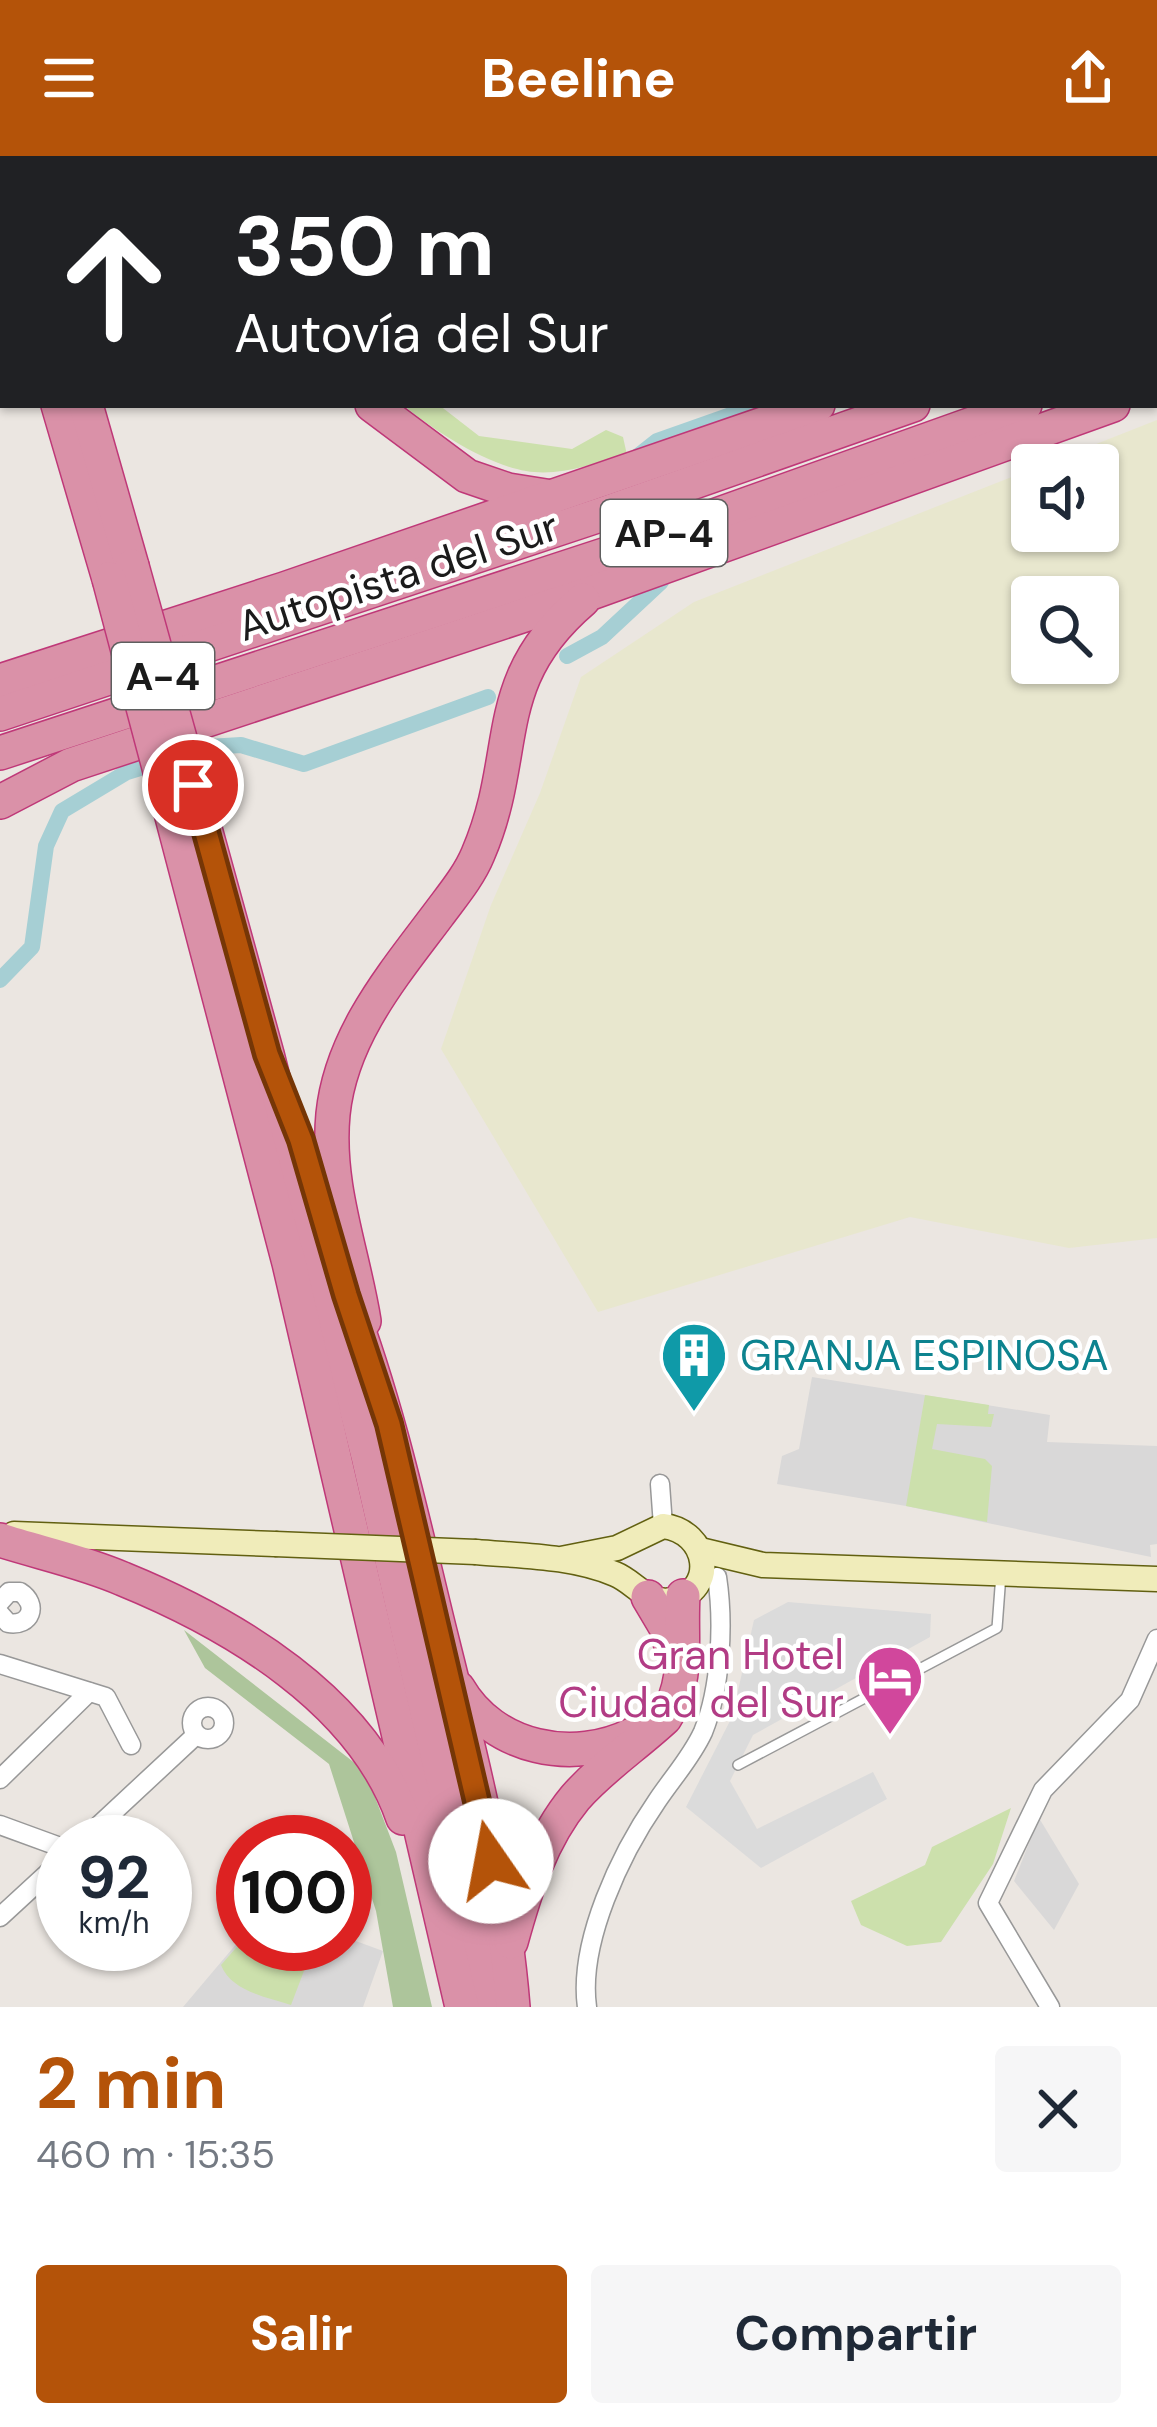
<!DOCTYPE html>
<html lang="es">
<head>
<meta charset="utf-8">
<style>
  body { margin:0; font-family:"DM Sans",sans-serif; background:#f6f6f7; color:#1f2937; height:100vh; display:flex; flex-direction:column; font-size:45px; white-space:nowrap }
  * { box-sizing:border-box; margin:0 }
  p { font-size:39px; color:#747a83 }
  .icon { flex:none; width:66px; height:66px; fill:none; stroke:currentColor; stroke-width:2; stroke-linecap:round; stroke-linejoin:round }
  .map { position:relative; height:1851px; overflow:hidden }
  .side { display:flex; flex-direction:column; background:#fff; flex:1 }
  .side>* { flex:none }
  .top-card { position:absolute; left:0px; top:0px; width:1158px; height:252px; box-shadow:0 3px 9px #0004; background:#202124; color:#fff; overflow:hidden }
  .tools { position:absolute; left:1011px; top:288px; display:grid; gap:24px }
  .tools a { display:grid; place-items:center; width:108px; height:108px; border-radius:12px; background:#fff; box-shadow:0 3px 9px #0004; font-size:60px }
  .speed { position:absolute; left:36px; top:1659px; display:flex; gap:24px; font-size:60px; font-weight:700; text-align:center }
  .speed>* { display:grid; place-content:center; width:156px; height:156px; border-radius:50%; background:#fff; box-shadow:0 3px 9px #0004; line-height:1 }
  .speed small { font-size:30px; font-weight:400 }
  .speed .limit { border:18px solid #d22; background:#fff; color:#111 }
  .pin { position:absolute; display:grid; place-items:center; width:102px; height:102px; color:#fff; margin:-51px; border:6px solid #fff; border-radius:50%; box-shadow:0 3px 12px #0007 }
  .me { position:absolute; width:132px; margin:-66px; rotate:348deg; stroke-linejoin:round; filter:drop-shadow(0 0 9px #0008) }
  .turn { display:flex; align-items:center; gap:42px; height:252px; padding:0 36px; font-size:54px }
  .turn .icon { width:156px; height:156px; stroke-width:2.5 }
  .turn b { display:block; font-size:84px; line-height:102px }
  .round { display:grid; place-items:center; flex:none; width:126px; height:126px; border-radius:12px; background:#f6f6f7 }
  .summary { display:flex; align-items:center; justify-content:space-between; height:204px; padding:0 36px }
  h1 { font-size:72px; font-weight:700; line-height:90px; color:#b45309 }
  .action { display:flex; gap:24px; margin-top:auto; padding:24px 36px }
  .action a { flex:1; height:138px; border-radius:12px; background:#b45309; color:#fff; font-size:48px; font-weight:700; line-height:138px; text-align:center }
  .action a+a { background:#f6f6f7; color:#1f2937 }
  header { display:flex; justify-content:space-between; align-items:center; height:156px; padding:0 36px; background:#b45309; color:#fff; font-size:54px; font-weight:700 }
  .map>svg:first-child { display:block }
  .residential { fill:#d9d8d8 }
  .farmland { fill:#e8e7ce; fill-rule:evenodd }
  .grass { fill:#cce0ac }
  .forest { fill:#adc59b }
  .parking { fill:#dbdbdb }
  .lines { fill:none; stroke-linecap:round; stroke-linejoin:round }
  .canal { stroke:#a6cfd4; stroke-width:16 }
  .service-casing { stroke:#989898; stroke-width:12 }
  .minor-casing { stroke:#989898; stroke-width:21 }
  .tertiary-casing { stroke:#989898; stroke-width:24 }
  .secondary-casing { stroke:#626011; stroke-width:27 }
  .motorway-casing { stroke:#bf3878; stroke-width:36 }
  .service { stroke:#fff; stroke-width:9 }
  .minor { stroke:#fff; stroke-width:18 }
  .tertiary { stroke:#fff; stroke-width:21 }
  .secondary { stroke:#f0ecba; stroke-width:24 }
  .motorway { stroke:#da91a8; stroke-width:33 }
  .secondary-bridge-casing { stroke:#626011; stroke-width:27; stroke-linecap:butt }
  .motorway-bridge-casing { stroke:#bf3878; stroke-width:36; stroke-linecap:butt }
  .secondary-bridge { stroke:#f0ecba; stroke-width:24 }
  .motorway-bridge { stroke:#da91a8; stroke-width:33 }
  .route-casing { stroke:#753606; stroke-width:30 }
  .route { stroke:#b45309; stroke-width:21 }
  .labels { text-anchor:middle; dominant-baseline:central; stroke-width:9; stroke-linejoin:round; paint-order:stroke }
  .shield { fill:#fff; stroke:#5f5f5f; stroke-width:3 }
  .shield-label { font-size:39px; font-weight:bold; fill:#1b1b1b }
  .street-label { font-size:42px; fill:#1b1b1b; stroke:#fff }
  .culture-label { font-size:42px; fill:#0d838f; stroke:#fff; text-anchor:start }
  .hotel-label { font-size:42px; fill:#b23c85; stroke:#fff; text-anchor:end }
</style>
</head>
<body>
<header><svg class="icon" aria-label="menu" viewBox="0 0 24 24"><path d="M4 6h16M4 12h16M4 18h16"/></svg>Beeline<svg class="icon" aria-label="share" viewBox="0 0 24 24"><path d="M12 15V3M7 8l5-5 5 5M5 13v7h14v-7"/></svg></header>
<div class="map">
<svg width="1157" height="1851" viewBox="0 0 1157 1851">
  <rect width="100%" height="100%" fill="#ebe6e1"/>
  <g class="residential">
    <path d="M 812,1221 L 1050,1259 L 1047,1286 L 1157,1290 L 1157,1388 L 1150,1389 L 1151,1401 L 906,1350 L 777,1328 L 782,1300 L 799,1293 Z"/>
    <path d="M 1039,1662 L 1079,1728 L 1054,1774 L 1014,1725 Z"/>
    <path d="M 243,1780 L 243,1788 L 345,1788 L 345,1781 L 383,1795 L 363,1851 L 183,1851 Z"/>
  </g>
  <path class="farmland" d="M 1157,264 L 1157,1082 L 1069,1092 L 910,1061 L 598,1156 L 441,893 L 491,749 L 540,637 L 581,521 L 694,446 L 1032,313 L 1032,375 L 1098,375 L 1098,309 L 1043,309 ZM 1032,441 L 1098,441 L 1098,507 L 1032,507 Z"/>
  <g class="grass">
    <path d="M 403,249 L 439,249 L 479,280 L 572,293 L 606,274 L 623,281 L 627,299 C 595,307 559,321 526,315 C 485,308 435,275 403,249 Z"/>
    <path d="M 925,1239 L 989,1249 L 988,1258 L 994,1258 L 991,1271 L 937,1268 L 932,1293 L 985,1303 L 992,1310 L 987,1366 L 906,1350 Z"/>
    <path d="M 1011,1652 L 993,1708 L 941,1786 L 907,1790 L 861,1769 L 851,1745 L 925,1709 L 932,1691 Z"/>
    <path d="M 242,1785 L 243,1788 L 301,1797 L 305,1788 L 328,1788 L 320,1811 L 307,1807 L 291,1849 C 266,1841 231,1835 221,1809 Z"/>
  </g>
  <path class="forest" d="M 184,1474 L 365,1615 L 396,1696 L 432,1851 L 393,1851 L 376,1755 L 329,1608 L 205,1512 Z"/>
  <path class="parking" d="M 788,1446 L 931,1458 L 930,1481 L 753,1579 L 730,1625 L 757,1673 L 873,1616 L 887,1643 L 761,1712 L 686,1651 L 732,1561 L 754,1464 Z"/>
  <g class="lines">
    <g class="canal">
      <path d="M 985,3 L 986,0"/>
      <path d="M 638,300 L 657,285 L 759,249"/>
      <path d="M 567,500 L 602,481 L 661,426"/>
      <path d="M 0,824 L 32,791 L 46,690 L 62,655 L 127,616 L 208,591 L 241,589 L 304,608 L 488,541"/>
    </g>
    <defs>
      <path id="service" d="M 738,1609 L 997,1472 L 1001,1418"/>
      <g id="minor">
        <path d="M 660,1328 L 663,1370"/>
        <path d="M 0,1446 L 9,1436 L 20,1436 C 39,1448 31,1471 8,1467 L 0,1458"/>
        <path d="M 0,1508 L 106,1541 L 131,1589"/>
        <circle cx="208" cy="1567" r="16"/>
        <path d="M 0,1623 L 89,1536"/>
        <path d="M 0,1669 L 63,1692"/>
        <path d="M 81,1686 L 196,1579"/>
        <path d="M 0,1761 L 63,1703"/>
        <path d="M 587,1851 C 578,1786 621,1697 657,1645 C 673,1621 691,1602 703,1576 C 721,1532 724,1467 717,1421"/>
        <path d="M 1050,1851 L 988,1747 L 1043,1634 L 1130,1544 L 1157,1483"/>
      </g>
      <path id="tertiary" d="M 131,3 L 137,0"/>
      <g id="secondary">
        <path d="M 14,1378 L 275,1388"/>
        <path d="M 700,1394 L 763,1409 L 1157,1423"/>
        <path d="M 476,1396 C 522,1400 572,1400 615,1418 C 635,1426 648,1449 672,1444 C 718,1435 709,1375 663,1370 L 617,1392 L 561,1403"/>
      </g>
      <g id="motorway">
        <path d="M 31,0 L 33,3"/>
        <path d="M 0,47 L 3,60"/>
        <path d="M 0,101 L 3,105"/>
        <path d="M 1155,132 L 1157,132"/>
        <path d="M 1155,163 L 1157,162"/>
        <path d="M 1155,202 L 1157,201"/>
        <path d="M 1155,232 L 1157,231"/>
        <path d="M 58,249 L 109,423"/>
        <path d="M 86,249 L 132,410"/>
        <path d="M 372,249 L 467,320 L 508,334 L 552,341"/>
        <path d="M 0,525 L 284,433 L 818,249"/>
        <path d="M 0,558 L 603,358 L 913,249"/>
        <path d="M 0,597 L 613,396 L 1025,249"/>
        <path d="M 193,629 L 267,898 L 368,1300 L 494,1851"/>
        <path d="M 166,638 L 289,1107 L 462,1851"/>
        <path d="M 0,646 L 71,609 L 591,437 L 1113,249"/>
        <path d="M 348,1145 C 388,1251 412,1362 439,1472 C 470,1596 503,1724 513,1851"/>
        <path d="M 364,1165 C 353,1096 326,1030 333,958 C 341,880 393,819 438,759 C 452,740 469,720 478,698 C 522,596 486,527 583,444"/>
        <path d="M 0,1384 C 41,1397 84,1406 123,1423 C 233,1468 362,1544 403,1662"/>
        <path d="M 648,1441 L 667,1473 L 673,1499"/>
        <path d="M 458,1532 C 493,1593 574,1609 634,1578"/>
        <path d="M 511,1786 C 525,1735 541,1683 575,1642 C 601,1612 636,1589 665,1562 C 690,1525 680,1483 683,1440"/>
      </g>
    </defs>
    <use href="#service" class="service-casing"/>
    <use href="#minor" class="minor-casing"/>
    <use href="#tertiary" class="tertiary-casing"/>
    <use href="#secondary" class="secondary-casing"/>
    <use href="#motorway" class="motorway-casing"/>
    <use href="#service" class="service"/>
    <use href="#minor" class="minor"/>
    <use href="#tertiary" class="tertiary"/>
    <use href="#secondary" class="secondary"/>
    <use href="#motorway" class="motorway"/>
    <defs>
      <path id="secondary-bridge" d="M 275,1388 L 476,1396"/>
      <g id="motorway-bridge">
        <path d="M 132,410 L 193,629"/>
        <path d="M 109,423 L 166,638"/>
      </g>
    </defs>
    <use href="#secondary-bridge" class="secondary-bridge-casing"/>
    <use href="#motorway-bridge" class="motorway-bridge-casing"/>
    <use href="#secondary-bridge" class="secondary-bridge"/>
    <use href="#motorway-bridge" class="motorway-bridge"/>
  </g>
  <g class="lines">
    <defs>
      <path id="route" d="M 193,629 L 267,898 L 301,984 L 346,1139 L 389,1268 L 491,1705"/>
    </defs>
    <use href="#route" class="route-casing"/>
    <use href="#route" class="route"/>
  </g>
  <defs>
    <symbol id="building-pin" viewBox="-11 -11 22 30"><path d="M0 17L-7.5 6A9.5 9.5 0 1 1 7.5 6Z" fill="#0f9aa8" stroke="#fff"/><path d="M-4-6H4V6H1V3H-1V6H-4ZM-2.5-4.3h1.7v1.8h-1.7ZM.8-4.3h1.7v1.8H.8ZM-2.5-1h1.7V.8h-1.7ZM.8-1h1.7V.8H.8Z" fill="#fff"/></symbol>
    <symbol id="hotel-pin" viewBox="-11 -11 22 30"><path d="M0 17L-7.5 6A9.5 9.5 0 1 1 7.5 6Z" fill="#d1479c" stroke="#fff"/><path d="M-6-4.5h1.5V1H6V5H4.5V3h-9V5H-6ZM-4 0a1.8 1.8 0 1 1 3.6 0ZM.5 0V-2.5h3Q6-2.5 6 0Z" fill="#fff"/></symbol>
  </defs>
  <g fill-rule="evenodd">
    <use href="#building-pin" x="656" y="1161" width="76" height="104"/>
    <use href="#hotel-pin" x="852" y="1484" width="76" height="104"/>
  </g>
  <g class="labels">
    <g class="shield">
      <rect x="601" y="344" width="126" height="66" rx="9"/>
      <rect x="112" y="487" width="102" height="66" rx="9"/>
    </g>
    <g class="shield-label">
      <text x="664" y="377">AP-4</text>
      <text x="163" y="520">A-4</text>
    </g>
    <g class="street-label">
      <text transform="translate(398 420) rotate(-18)">Autopista del Sur</text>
    </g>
    <g class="culture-label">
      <text x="740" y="1199">GRANJA ESPINOSA</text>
    </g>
    <g class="hotel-label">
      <text x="844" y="1498">Gran Hotel<tspan x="844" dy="48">Ciudad del Sur</tspan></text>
    </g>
  </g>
</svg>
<div class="tools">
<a><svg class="icon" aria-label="sound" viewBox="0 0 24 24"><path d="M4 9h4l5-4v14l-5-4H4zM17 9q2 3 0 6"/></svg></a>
<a><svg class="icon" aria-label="search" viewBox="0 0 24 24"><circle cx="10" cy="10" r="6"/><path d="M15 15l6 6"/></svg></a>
</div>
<div class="speed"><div>92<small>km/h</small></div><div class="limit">100</div></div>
<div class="pin" style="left:193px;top:629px;background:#d93025"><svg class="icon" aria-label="arrive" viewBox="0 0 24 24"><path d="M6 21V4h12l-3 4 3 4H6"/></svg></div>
<svg class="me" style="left:491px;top:1705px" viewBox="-20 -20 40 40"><circle r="19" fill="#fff"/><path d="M0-13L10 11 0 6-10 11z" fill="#b45309"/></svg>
<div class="top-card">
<div class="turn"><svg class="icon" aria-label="ahead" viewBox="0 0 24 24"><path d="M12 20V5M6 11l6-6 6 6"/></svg><div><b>350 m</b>Autovía del Sur</div></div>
</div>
</div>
<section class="side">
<div class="summary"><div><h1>2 min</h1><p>460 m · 15:35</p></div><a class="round"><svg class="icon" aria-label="close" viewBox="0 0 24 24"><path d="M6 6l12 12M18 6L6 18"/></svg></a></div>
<div class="action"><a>Salir</a><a>Compartir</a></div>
</section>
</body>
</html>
